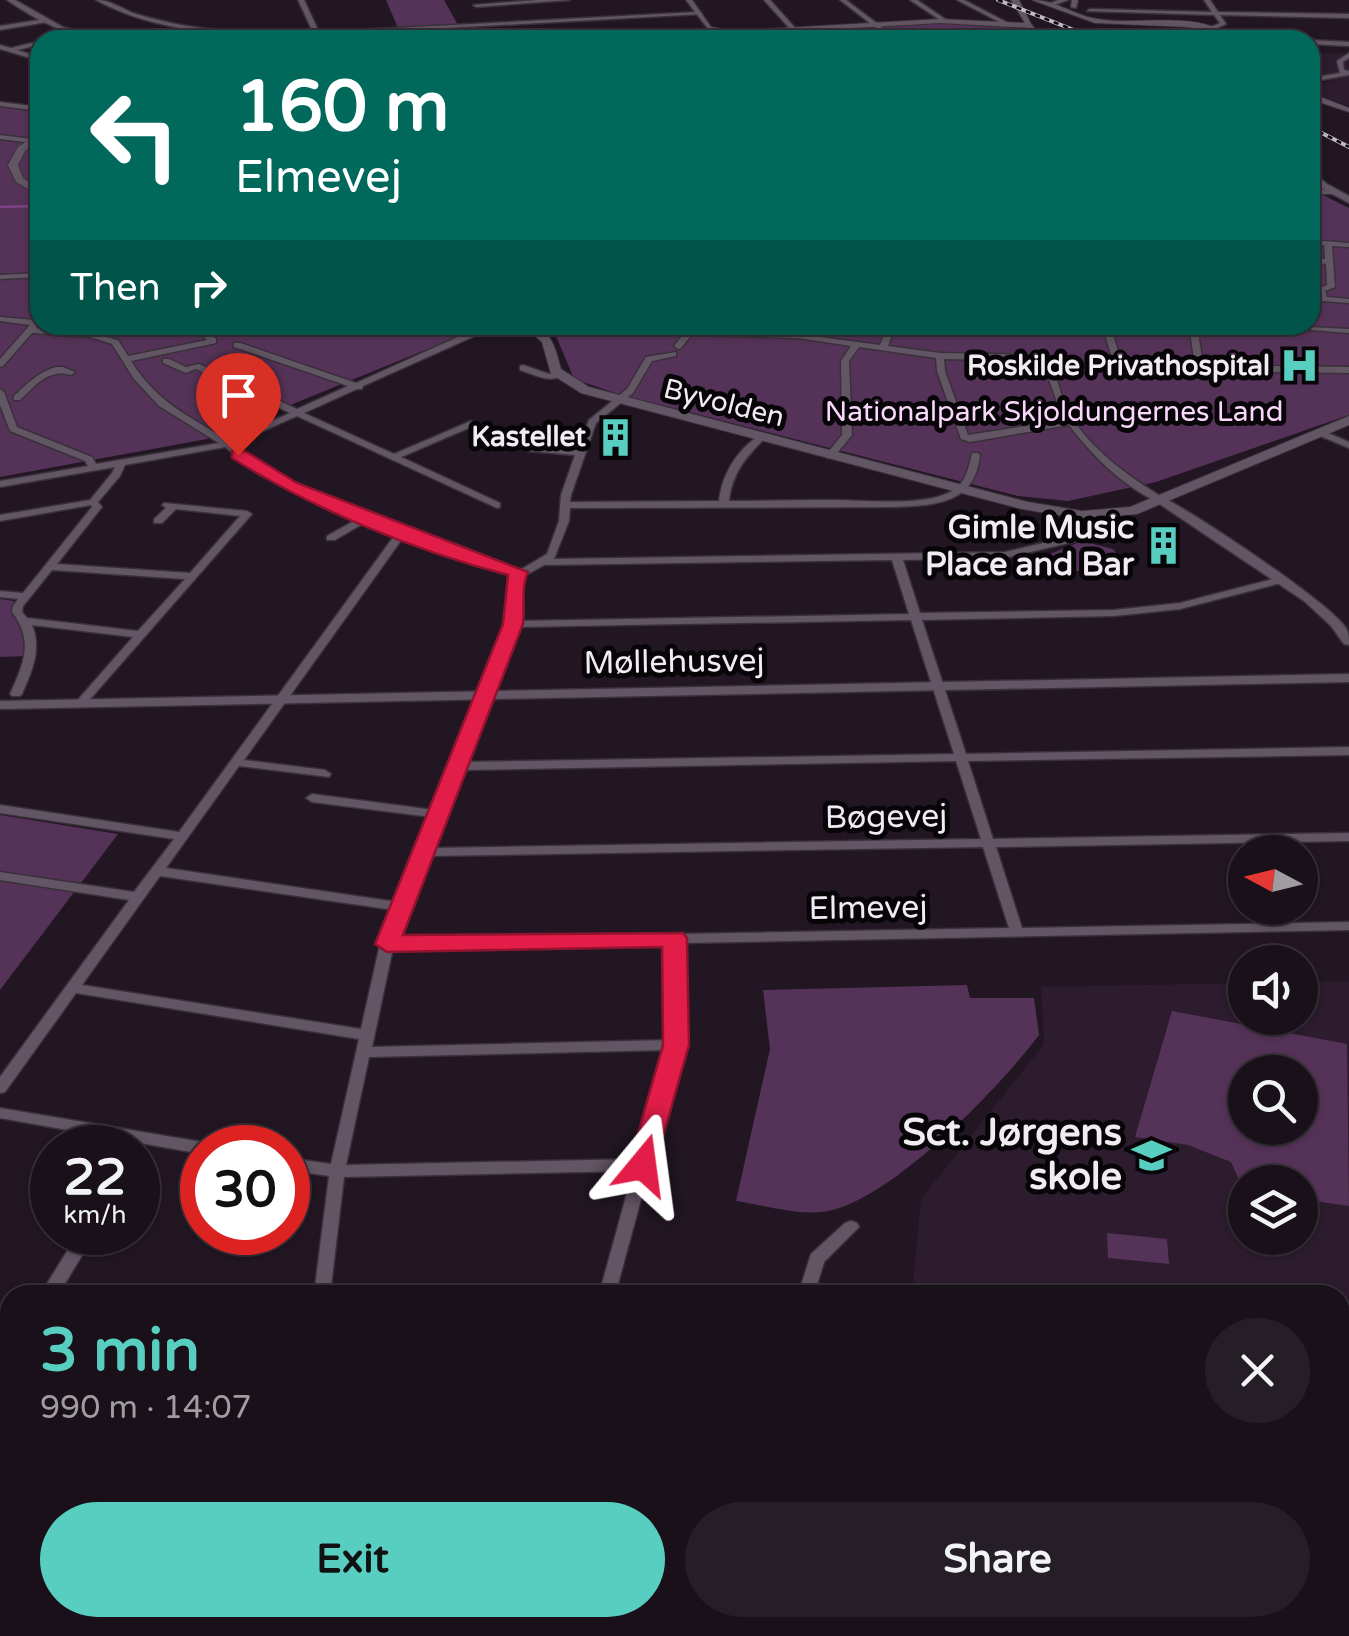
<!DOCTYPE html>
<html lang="en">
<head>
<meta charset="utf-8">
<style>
  body { margin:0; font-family:"Varela Round",sans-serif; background:#261e27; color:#f1f3f6; height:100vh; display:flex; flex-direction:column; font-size:38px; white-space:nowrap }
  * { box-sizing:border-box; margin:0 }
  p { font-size:32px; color:#9f9da2 }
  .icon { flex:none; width:55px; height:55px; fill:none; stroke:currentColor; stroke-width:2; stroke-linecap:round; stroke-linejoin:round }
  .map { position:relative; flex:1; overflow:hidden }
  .drawer { position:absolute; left:0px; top:1285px; width:1350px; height:352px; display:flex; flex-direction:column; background:#19101a; border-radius:30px 30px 0 0; box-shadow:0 2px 8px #0004,0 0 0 2px #373039 }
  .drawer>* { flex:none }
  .top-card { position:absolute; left:30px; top:30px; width:1290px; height:305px; border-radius:30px; box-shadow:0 2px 8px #0004,0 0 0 2px #373039; background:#00695c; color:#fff; overflow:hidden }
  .needle { width:65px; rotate:277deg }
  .buttons { position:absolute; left:1228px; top:835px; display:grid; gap:20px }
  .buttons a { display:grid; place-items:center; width:90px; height:90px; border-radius:50%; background:#19101a; box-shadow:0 2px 8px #0004,0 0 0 2px #373039; font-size:50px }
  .speed { position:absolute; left:30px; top:1125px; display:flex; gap:20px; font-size:50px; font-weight:700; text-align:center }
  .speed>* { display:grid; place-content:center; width:130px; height:130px; border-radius:50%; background:#19101a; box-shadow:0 2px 8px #0004,0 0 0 2px #373039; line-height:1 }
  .speed small { font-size:25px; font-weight:400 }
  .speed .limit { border:15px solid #d22; background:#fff; color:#111 }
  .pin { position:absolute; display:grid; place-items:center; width:85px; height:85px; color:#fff; margin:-102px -42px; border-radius:50% 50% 50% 0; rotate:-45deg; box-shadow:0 0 10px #0007 }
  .pin .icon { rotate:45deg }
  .me { position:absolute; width:110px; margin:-55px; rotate:16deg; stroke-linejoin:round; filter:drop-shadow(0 0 8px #0008) }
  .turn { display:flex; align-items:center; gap:35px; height:210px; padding:0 40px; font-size:45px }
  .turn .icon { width:130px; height:130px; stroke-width:2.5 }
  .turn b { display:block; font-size:70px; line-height:85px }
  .then { display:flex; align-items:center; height:95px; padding:0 40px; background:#0003; gap:20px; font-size:38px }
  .round { display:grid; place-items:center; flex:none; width:105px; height:105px; border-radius:52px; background:#261e27 }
  .summary { display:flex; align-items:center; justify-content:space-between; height:170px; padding:0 40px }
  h1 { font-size:60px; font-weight:700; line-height:75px; color:#58cec1 }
  .primary-button { display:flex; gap:20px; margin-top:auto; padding:20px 40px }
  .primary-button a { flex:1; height:115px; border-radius:60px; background:#58cec1; color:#111; font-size:40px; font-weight:700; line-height:115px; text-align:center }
  .primary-button a+a { background:#261e27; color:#f1f3f6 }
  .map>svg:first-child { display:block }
  .built { fill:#2c1c2d; fill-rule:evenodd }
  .green { fill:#553358; fill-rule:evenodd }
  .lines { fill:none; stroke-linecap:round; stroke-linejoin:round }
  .stream { stroke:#7d4283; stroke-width:2.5 }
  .minor-casing { stroke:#39313a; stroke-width:3 }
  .tertiary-casing { stroke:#39313a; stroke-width:3 }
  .secondary-casing { stroke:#39313a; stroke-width:2 }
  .minor { fill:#635664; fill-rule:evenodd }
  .tertiary { fill:#635664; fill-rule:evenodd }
  .secondary { fill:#635664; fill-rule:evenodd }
  .rail-casing { stroke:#c2b9c3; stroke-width:4 }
  .rail { stroke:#080509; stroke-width:2.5; stroke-dasharray:5; stroke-linecap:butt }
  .route { fill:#e11d48; stroke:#92132f; stroke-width:2.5 }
  .labels { text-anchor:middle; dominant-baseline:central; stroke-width:10; stroke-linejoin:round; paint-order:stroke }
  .far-poi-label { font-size:28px; font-weight:bold; fill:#f3ebf4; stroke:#080509; text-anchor:end }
  .far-street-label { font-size:28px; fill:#f3ebf4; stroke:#080509 }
  .far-park-label { font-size:28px; fill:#f9d8fc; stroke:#080509 }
  .poi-label { font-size:32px; font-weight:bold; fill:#f3ebf4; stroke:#080509; text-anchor:end }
  .street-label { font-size:32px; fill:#f3ebf4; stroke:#080509 }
  .near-poi-label { font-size:38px; font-weight:bold; fill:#f3ebf4; stroke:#080509; text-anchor:end }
</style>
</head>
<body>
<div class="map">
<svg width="1349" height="1636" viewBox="0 0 1349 1636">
  <rect width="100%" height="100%" fill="#211622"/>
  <g class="built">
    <path d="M 1349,53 L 1349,106 L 1310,92 L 1310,86 L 1334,80 L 1310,68 L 1310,54 Z"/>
    <path d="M 1349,981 L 1349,1346 L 1340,1345 L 1340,1295 L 912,1295 L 921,1199 L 1044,1044 L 1041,987 L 1245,983 L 1245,1018 L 1300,1018 L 1300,982 ZM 1245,1072 L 1300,1072 L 1300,1128 L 1245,1128 ZM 1245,1182 L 1300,1182 L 1300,1238 L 1245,1238 Z"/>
  </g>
  <g class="green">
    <path d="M 386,0 L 444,0 L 458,25 L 398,28 Z"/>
    <path d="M 940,23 C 970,25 1037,22 1059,40 L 636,40 C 657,39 716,29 730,35 Z"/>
    <path d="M 0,107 L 40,112 L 40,325 L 487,325 L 207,439 L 0,477 Z"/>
    <path d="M 1310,184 L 1319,193 L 1349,208 L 1349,415 L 1156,482 L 1068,501 L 1018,496 L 618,394 L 574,379 L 556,336 L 545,325 L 1310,325 Z"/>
    <path d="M 1082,541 L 1113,549 L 1118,555 L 1115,557 L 1126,558 L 1118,562 L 1122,566 L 1118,569 L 1059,572 L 1050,554 Z"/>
    <path d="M 0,599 L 14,601 L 12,612 L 22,624 L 27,656 L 0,657 Z"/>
    <path d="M 0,815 L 118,834 L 0,990 Z"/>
    <path d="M 967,985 L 970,998 L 1034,998 L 1039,1035 C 1000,1087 885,1207 821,1212 C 795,1215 763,1205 736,1201 L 770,1049 L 763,990 Z"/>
    <path d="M 1172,1011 L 1347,1044 L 1349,1206 L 1300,1199 L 1300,1182 L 1245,1182 L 1244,1191 L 1231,1162 L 1188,1145 L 1135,1137 ZM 1245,1072 L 1300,1072 L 1300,1128 L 1245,1128 Z"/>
    <path d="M 1107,1233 L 1167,1239 L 1169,1264 L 1108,1258 Z"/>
  </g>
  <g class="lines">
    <path class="stream" d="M 0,207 L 40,206"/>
    <defs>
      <g id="minor">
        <path d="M 96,0 C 110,0 121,8 133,13 C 145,17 159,20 171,23 C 217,33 266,32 313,32 L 298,0 L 304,0 L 319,32 L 699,12 L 702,14 L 320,35 L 322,38 L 319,40 L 315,35 C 242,36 162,36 96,0 Z"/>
        <path d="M 537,0 L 570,0 L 476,7 L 473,5 Z"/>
        <path d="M 764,0 L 770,0 L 806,40 L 800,40 Z"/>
        <path d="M 840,0 L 846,0 L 899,40 L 892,40 Z"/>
        <path d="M 910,0 L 917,0 L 948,21 L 943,22 Z"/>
        <path d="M 957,0 L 964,0 L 1014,26 L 1009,27 Z"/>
        <path d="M 1072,0 L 1078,0 L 1076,8 L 1071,7 Z"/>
        <path d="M 1204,0 L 1210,0 L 1218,12 L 1349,14 L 1349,18 L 1220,15 L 1226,24 L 1213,30 L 1211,27 L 1220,23 L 1214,15 L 1087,11 L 1090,9 L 1212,12 Z"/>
        <path d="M 45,19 L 47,22 L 0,30 L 0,26 Z"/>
        <path d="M 76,31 L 78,34 L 57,40 L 48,40 Z"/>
        <path d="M 730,36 L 740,39 L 741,40 L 728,39 Z"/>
        <path d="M 1310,40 L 1349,42 L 1349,46 L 1310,44 Z"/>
        <path d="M 40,41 L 40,45 L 17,50 L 40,57 L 40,61 L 0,49 L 0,45 L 11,48 Z"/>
        <path d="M 1349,53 L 1349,58 L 1343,62 L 1344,70 L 1349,71 L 1349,75 L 1310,82 L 1310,78 L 1340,73 L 1337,61 Z"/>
        <path d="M 0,135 L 40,140 L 40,144 L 0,139 Z"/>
        <path d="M 1310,190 L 1334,190 L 1338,192 L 1334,194 L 1310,194 Z"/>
        <path d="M 1310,240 L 1349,243 L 1349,247 L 1332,246 L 1335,287 L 1325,291 L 1327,297 L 1349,299 L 1349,303 L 1323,301 L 1319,299 L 1317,289 L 1327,285 L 1326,264 L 1310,262 L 1310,258 L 1325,259 L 1324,245 L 1310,244 Z"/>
        <path d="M 40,273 L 40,277 L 0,279 L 0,275 Z"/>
        <path d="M 0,317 L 34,320 L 40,317 L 40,324 L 36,328 L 90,333 L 118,340 L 128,356 L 207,340 L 193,325 L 202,325 L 216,339 L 216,343 L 131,361 C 157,402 188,416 228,440 L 290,413 L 196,369 L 186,373 L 163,363 L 163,359 L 169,359 L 186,367 L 199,364 L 297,409 L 348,386 L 234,347 L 234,343 L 240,343 L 356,383 L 471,331 L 495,325 L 509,325 L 477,335 L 363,386 L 362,389 L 357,389 L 304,413 L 394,454 L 471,421 L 533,446 L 577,450 L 589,420 L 627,389 L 646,357 L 676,352 L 676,356 L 652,361 L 633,393 L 596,423 L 571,495 L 570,502 L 719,501 C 722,474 737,450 760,435 L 765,438 C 746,457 732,473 729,501 C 763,501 798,500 832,500 C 863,500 933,508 956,488 C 967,480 969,465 972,453 L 978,453 L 980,455 C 975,504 936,505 896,507 L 570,508 L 569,521 L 554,559 L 1005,552 L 1073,536 L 1079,530 L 1077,515 L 1082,512 L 1087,515 L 1089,530 L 1081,540 L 1005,558 L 903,560 L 920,613 L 1114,610 L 1180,603 L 1281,577 L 1285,578 L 1285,582 L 1180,609 L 1114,616 L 922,620 L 966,754 L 1349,747 L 1349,755 L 968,761 L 993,839 L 1349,833 L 1349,841 L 996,847 L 1022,928 L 1349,922 L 1349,930 L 682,943 L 683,1045 L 615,1295 L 599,1295 L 633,1171 L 344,1177 L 330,1295 L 314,1295 L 329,1176 L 288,1170 L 288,1158 L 331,1164 L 359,1039 L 76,993 L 5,1092 L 0,1093 L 0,1077 L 129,900 L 0,880 L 0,872 L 134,892 L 174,839 L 0,813 L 0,805 L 179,832 L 397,532 L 369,520 L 335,540 L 327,540 L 327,536 L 361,517 L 260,475 L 225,447 L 125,465 L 120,476 L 98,502 L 102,507 L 57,564 L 190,573 L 240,516 L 176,509 L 162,523 L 154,523 L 154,519 L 166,508 L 162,505 L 164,503 L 247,511 L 252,514 L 85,705 L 81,706 L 75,703 L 133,637 L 32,625 C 42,649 32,671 22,694 L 20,696 L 12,696 L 10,694 C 24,663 34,641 12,612 L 13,606 L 18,599 L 0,597 L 0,591 L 23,593 L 92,507 L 91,505 L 0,521 L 0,515 L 90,500 L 112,473 L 115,467 L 0,487 L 0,481 L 88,466 L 85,461 L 10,431 L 0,405 L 0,389 L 4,392 L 17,427 L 92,457 L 96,464 L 219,443 L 159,406 L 134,379 L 112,344 L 90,337 L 32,333 L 3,366 L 0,367 L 0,359 L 30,325 L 0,321 ZM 297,416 L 497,508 L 500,507 L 500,503 L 401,457 L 471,427 L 528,451 L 575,455 L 561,495 L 559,521 L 547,554 L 520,570 L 479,559 L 266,471 L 234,444 ZM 405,535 L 471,563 L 512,575 L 509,578 L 512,598 L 508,624 L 434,810 L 312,794 L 306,798 L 312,802 L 431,817 L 397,902 L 166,868 L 239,766 L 329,777 L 331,774 L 325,770 L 244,760 ZM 892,560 L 909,614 L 519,621 L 522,598 L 519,579 L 544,565 ZM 52,570 L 185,579 L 138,631 L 27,618 L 22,612 L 23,606 ZM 911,620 L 954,754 L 465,762 L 517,627 ZM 956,761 L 981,839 L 431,848 L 462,770 ZM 983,847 L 1009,928 L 396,939 L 428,856 ZM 160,876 L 394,910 L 380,944 L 361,1029 L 82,985 ZM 668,943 L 669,1040 L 372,1047 L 393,948 ZM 667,1050 L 637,1159 L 346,1165 L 369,1057 Z"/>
        <path d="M 669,325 L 682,325 L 702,331 L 798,334 L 880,345 L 884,335 L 882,325 L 890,325 L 892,335 L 888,346 L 940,353 L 1041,355 L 1050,363 L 1114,364 L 1102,325 L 1110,325 L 1122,364 L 1195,365 L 1189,325 L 1197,325 L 1203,365 L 1349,367 L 1349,373 L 1053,369 C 1058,381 1061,395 1066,407 C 1086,447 1128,476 1165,499 L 1165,503 L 1162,504 C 1125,488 1093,457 1069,425 L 970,442 L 961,439 L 937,371 L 936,358 L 859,347 L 849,361 L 852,435 L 833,458 L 827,458 L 825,456 L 842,435 L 841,361 L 851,346 L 798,338 L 702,335 L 693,333 L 681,348 L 678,349 L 674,346 L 686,331 ZM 944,359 L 1039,361 C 1052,378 1054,401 1065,420 L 968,435 L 945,371 Z"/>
        <path d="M 1270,325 L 1349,329 L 1349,333 L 1274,327 Z"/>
        <path d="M 523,365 L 549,374 L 559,373 L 563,376 C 549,383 535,375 520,370 L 520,366 Z"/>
        <path d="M 56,367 L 63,367 L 75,372 L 71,375 C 48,368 35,386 20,400 L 14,400 L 14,396 C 27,384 38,372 56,367 Z"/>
        <path d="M 1321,430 L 1349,442 L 1349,448 L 1318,435 L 1318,431 Z"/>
        <path d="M 0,1108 L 202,1142 L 207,1144 L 209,1148 L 202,1148 L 202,1154 L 0,1118 Z"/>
        <path d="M 851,1221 L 857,1223 L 859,1227 L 824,1262 L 814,1295 L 798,1295 L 811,1254 L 845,1223 Z"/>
        <path d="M 79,1232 L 96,1232 L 60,1292 L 54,1294 L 48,1292 L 46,1287 L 48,1282 Z"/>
        <path d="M 10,1406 L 10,1422 L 0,1423 L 0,1407 Z"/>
        <rect x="1340" y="1422" width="9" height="16"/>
        <path d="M 10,1612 L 10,1628 L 17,1628 L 0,1631 L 0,1613 Z"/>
        <path d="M 851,1628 L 871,1628 L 869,1636 L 849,1636 Z"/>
      </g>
      <g id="tertiary">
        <path d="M 7,0 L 15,0 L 63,27 L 109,40 C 73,40 36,20 7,0 Z"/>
        <path d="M 686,0 L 692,0 L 713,30 L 709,30 Z"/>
        <path d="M 1058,0 L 1068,0 L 1054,5 L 1051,3 Z"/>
        <path d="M 1030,24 L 1032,25 L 1041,40 L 1035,40 L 1027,26 Z"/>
        <path d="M 0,102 L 40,107 L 40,111 L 0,106 Z"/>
        <path d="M 1310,170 L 1327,184 L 1349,196 L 1349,203 L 1321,188 L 1310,177 Z"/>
        <path d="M 1162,497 C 1189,509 1338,608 1347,630 C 1349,634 1349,640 1349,645 L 1344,644 L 1331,626 L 1304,601 L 1158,503 L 1156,501 Z"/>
        <path d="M 1349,674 L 1349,682 L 0,709 L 0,701 Z"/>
      </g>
      <g id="secondary">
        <path d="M 1011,0 L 1019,0 L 1033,28 L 940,23 L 734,35 L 712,32 L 704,35 L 709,40 L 696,37 L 609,40 L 696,33 L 711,27 L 734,31 L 940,19 L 1025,23 Z"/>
        <path d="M 1032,0 C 1055,0 1070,13 1092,18 C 1139,28 1197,7 1237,40 L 1228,40 L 1219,34 L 1188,27 L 1095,23 Z"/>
        <path d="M 1310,93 L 1349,108 L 1349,112 L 1310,99 Z"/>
        <path d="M 40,132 L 40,139 L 25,151 L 18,165 L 23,178 L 40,189 L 40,196 L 16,182 L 8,165 L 18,147 Z"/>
        <path d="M 523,325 C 551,325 555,347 561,369 L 589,387 L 1028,502 L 1082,511 L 1130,507 L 1349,416 L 1349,425 L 1137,514 L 1082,519 L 1022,509 L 581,393 L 551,374 L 542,342 Z"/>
      </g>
    </defs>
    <use href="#minor" class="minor-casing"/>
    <use href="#tertiary" class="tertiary-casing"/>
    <use href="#secondary" class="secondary-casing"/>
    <use href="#minor" class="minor"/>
    <use href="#tertiary" class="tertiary"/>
    <use href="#secondary" class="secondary"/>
    <defs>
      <g id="rail">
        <path d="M 998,0 L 1099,40"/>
        <path d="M 1310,127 L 1349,147"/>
      </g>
    </defs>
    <use href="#rail" class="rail-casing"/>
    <use href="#rail" class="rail"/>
  </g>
  <path class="route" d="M 232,451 L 245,451 L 297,483 L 528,572 C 521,587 525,607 523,624 L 403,935 L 683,933 L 687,938 L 689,1045 L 653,1172 L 643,1175 L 633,1172 L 629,1165 L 663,1045 L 662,947 L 387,952 L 375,944 L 503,624 L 508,575 C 415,551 313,509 232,458 Z"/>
  <defs>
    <symbol id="hospital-bare" viewBox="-9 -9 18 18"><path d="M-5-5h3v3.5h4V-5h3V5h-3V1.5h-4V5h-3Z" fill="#58cec1" stroke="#080509" stroke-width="2.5" paint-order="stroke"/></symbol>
    <symbol id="building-bare" viewBox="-9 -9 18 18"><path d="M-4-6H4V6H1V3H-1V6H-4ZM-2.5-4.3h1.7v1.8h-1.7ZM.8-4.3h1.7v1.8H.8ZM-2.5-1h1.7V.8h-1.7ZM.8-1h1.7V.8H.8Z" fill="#58cec1" stroke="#080509" stroke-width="2.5" paint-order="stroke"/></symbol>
    <symbol id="school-bare" viewBox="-9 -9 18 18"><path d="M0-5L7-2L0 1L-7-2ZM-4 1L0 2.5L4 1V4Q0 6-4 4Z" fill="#58cec1" stroke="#080509" stroke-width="2.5" paint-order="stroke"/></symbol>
  </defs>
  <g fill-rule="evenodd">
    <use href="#hospital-bare" x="1272" y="338" width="55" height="55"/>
    <use href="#building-bare" x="588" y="410" width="55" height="55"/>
    <use href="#building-bare" x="1136" y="518" width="55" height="55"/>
    <use href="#school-bare" x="1124" y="1128" width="55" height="55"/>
  </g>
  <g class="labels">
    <g class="far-poi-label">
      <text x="1270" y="366">Roskilde Privathospital</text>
      <text x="586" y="437">Kastellet</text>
    </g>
    <g class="far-street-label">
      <text transform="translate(724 403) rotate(14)">Byvolden</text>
    </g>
    <g class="far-park-label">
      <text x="1054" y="412">Nationalpark Skjoldungernes Land</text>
    </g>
    <g class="poi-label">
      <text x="1134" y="528">Gimle Music<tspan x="1134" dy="37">Place and Bar</tspan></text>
    </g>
    <g class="street-label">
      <text transform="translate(674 662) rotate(-1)">Møllehusvej</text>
      <text transform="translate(886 817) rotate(-1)">Bøgevej</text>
      <text transform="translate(868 908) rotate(-1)">Elmevej</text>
    </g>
    <g class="near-poi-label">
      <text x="1122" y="1133">Sct. Jørgens<tspan x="1122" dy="44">skole</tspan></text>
    </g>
  </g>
</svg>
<div class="buttons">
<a><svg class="needle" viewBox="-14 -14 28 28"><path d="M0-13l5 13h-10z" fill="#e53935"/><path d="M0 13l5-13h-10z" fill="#9f9da2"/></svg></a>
<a><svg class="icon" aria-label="sound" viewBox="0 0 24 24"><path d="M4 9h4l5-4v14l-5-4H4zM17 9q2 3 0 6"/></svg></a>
<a><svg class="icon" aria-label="search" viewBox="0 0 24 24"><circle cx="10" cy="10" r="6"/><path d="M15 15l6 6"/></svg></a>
<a><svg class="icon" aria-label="layers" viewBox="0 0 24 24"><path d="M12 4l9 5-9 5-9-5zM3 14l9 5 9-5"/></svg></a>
</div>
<div class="speed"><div>22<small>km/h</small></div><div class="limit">30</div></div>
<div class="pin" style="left:238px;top:455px;background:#d93025"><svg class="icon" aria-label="arrive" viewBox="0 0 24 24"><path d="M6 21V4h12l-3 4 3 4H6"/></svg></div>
<svg class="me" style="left:643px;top:1165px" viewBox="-20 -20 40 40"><path d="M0-17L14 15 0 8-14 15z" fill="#e11d48" stroke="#fff" stroke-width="4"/></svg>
<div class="top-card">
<div class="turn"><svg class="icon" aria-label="left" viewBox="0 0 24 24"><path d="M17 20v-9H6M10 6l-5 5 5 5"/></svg><div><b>160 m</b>Elmevej</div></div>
<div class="then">Then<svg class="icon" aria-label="right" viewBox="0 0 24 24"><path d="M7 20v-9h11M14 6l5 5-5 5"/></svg></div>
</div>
<section class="drawer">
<div class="summary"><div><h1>3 min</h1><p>990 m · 14:07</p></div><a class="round"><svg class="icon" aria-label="close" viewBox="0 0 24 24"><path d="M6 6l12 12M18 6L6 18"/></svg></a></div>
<div class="primary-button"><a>Exit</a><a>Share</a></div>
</section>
</div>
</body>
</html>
